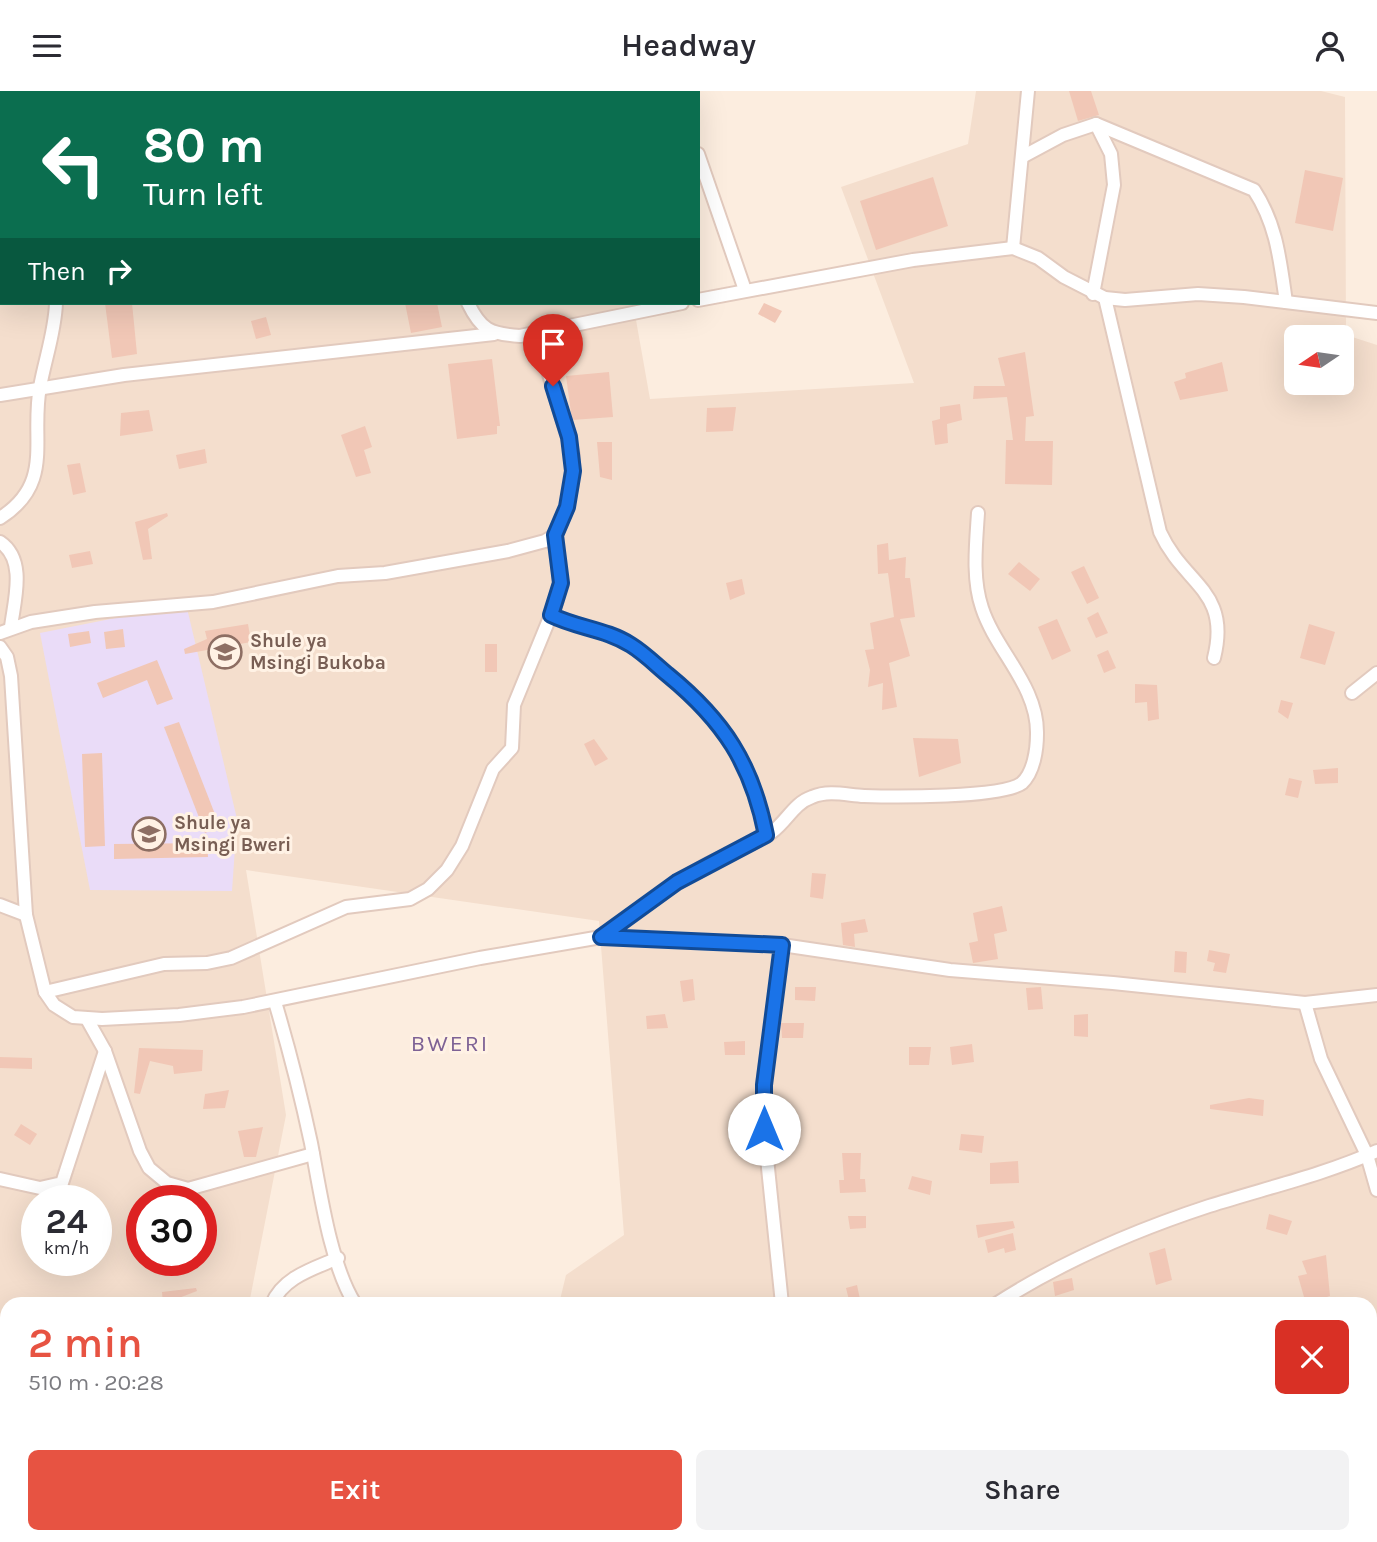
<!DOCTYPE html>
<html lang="en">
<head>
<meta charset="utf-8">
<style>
  body { margin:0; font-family:Karla,sans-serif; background:#f2f2f3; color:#2b2b33; height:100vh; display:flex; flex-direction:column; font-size:26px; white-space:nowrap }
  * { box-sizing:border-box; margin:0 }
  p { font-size:23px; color:#7c7c81 }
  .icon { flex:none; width:38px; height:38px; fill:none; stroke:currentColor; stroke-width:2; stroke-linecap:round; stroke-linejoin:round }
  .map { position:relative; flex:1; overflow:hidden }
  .side { position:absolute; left:0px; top:1206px; width:1377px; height:247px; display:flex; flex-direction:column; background:#fff; border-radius:21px 21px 0 0; box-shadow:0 7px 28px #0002 }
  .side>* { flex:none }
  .banner { position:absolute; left:0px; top:0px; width:700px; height:214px; box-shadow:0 7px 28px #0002; background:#0b6e4f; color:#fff; overflow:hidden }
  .needle { width:46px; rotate:257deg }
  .controls { position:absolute; left:1284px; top:234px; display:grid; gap:14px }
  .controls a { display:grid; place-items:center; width:70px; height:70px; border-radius:10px; background:#fff; box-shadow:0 7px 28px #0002; font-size:35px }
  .speed { position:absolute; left:21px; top:1094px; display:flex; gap:14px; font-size:35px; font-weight:700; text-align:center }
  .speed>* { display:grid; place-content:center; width:91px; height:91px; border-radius:50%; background:#fff; box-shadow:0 7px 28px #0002; line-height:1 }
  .speed small { font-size:18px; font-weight:400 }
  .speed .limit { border:10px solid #d22; background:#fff; color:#111 }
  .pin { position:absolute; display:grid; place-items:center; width:60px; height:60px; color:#fff; margin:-72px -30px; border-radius:50% 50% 50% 0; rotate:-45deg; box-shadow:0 0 7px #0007 }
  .pin .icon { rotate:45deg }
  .me { position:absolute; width:77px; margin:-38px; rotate:0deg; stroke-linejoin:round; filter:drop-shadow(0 0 5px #0008) }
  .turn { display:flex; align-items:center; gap:24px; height:147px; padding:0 28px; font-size:32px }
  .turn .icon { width:91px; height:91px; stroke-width:2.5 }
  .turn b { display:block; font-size:49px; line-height:60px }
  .then { display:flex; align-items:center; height:66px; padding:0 28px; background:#0003; gap:14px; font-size:26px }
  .round { display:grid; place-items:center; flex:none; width:74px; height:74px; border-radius:10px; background:#f2f2f3 }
  .headline { display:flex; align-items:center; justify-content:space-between; height:119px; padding:0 28px }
  h1 { font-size:42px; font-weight:600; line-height:52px; color:#e75342 }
  .action { display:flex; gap:14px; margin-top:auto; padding:14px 28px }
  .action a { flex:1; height:80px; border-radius:10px; background:#e75342; color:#fff; font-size:28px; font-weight:600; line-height:80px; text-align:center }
  .action a+a { background:#f2f2f3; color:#2b2b33 }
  header { display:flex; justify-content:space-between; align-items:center; height:91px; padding:0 28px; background:#fff; font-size:32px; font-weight:600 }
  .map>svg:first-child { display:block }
  .residential { fill:#f4decd; fill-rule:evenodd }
  .education { fill:#eadcf8 }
  .building { fill:#f1c7b6 }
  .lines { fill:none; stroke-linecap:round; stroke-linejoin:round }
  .minor-casing { stroke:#e2cabe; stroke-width:16 }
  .minor { stroke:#fff; stroke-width:12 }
  .route-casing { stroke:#114b97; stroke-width:18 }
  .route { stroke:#1a73e8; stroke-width:12 }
  .labels { text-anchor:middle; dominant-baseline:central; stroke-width:6; stroke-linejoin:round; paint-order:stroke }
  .education-label { font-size:19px; font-weight:bold; fill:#785e54; stroke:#fff2e5; text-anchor:start }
  .quarter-label { font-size:23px; letter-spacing:2px; fill:#7e6295; stroke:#fff2e5 }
</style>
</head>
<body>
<header><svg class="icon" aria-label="menu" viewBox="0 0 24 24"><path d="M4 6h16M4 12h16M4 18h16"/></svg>Headway<svg class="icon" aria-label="person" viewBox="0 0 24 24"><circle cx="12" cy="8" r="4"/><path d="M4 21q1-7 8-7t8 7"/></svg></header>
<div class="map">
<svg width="1377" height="1451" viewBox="0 0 1377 1451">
  <rect width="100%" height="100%" fill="#fceddf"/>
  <g class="residential">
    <path d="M 0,0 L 595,0 L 2,2 L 2,212 L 633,212 L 650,308 L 914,292 L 841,96 L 968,53 L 976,0 L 1321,0 L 1345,6 L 1346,244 L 1377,254 L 1377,1430 L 1370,1445 L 1370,1213 L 559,1213 L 566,1184 L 624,1144 L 599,830 L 246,779 L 286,1024 L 249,1213 L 7,1213 L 7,1285 L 0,1288 ZM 1297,247 L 1342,247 L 1342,292 L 1297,292 ZM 37,1110 L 96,1110 L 96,1169 L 37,1169 ZM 142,1110 L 201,1110 L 201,1169 L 142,1169 Z"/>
    <path d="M 621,1446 L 1120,1446 L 1119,1451 L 622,1451 Z"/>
    <path d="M 1271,1446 L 1370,1446 L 1368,1451 L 1275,1451 Z"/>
  </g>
  <path class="education" d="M 186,513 L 237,728 L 232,800 L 90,799 L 40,542 Z"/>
  <g class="building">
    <path d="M 1069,0 L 1091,0 L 1099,24 L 1078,30 Z"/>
    <path d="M 1305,79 L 1343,87 L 1333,140 L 1295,132 Z"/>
    <path d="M 933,86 L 948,135 L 876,159 L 860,110 Z"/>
    <path d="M 105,212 L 132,212 L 137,263 L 112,267 Z"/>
    <path d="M 405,212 L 437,212 L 442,236 L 411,242 Z"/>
    <path d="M 764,212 L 782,220 L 775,232 L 758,223 Z"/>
    <path d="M 266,226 L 271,244 L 256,248 L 251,230 Z"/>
    <path d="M 1025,261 L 1034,325 L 1026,326 L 1025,350 L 1053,350 L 1052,394 L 1005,393 L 1006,349 L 1013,349 L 1007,306 L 973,308 L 974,295 L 1005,295 L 998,267 Z"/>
    <path d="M 492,268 L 500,335 L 497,335 L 497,343 L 457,348 L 448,273 Z"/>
    <path d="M 1222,271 L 1228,300 L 1180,309 L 1174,291 L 1186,287 L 1185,282 Z"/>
    <path d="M 609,281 L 613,326 L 572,329 L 566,285 Z"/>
    <path d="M 960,313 L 962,329 L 947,333 L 948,352 L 935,354 L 932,330 L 940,328 L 940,316 Z"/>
    <path d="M 736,316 L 733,340 L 706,341 L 707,317 Z"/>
    <path d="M 149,319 L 153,340 L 120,345 L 121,322 Z"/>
    <path d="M 365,335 L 372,356 L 364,359 L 371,382 L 356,386 L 341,344 Z"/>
    <path d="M 597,351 L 612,351 L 612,389 L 600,386 Z"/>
    <path d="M 205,358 L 207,372 L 179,378 L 176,364 Z"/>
    <path d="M 80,372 L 86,401 L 73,404 L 67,374 Z"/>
    <path d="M 167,422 L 168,425 L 148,438 L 152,468 L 143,469 L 135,431 Z"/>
    <path d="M 888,452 L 889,469 L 906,466 L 905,487 L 910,487 L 915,526 L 900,528 L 910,565 L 889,572 L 897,616 L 882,619 L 883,592 L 868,596 L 870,579 L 865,559 L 874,558 L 870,532 L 894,526 L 888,482 L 878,483 L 877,454 Z"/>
    <path d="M 90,460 L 93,473 L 72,477 L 69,464 Z"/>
    <path d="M 1019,471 L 1040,488 L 1030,500 L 1008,483 Z"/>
    <path d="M 1084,475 L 1099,507 L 1087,513 L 1071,481 Z"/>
    <path d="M 742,488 L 745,503 L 730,509 L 726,492 Z"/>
    <path d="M 1098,521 L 1108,542 L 1096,547 L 1087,527 Z"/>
    <path d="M 1057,528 L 1071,560 L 1052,569 L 1038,536 Z"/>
    <path d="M 248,533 L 251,551 L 185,563 L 184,558 L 207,548 L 205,540 Z"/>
    <path d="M 1309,533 L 1335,541 L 1325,574 L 1300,567 Z"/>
    <path d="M 123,538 L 125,556 L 106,558 L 104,541 Z"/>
    <path d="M 89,540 L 91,552 L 70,556 L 68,543 Z"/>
    <rect x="485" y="553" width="12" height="28"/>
    <path d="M 1108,559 L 1116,577 L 1104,582 L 1097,564 Z"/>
    <path d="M 157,569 L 173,608 L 157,614 L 147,589 L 103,607 L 97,592 Z"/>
    <path d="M 1135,593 L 1157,594 L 1159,628 L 1148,630 L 1147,611 L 1135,612 Z"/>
    <path d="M 1281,609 L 1293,612 L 1288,628 L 1278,621 Z"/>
    <path d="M 179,631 L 220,736 L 205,742 L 164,636 Z"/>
    <path d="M 913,647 L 958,648 L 961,672 L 919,686 Z"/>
    <path d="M 594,648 L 608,668 L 595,675 L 584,653 Z"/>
    <path d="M 102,662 L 105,755 L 85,756 L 82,663 Z"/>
    <path d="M 1338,677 L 1338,692 L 1315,693 L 1313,679 Z"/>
    <path d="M 1289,687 L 1302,690 L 1298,707 L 1285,704 Z"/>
    <path d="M 207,752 L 208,766 L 114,768 L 114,753 Z"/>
    <path d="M 812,782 L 826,783 L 823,808 L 810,806 Z"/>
    <path d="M 1002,815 L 1007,840 L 994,843 L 998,868 L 973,872 L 969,852 L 978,850 L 973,822 Z"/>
    <path d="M 865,828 L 868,841 L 854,843 L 855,856 L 843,854 L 841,832 Z"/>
    <path d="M 1209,859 L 1230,863 L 1226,882 L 1213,880 L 1215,872 L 1207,870 Z"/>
    <path d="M 1175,860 L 1187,861 L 1186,882 L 1174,881 Z"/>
    <path d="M 693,888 L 695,909 L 683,911 L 680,890 Z"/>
    <path d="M 795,896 L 816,896 L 815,910 L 795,909 Z"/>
    <path d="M 1041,896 L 1043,918 L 1028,919 L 1026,897 Z"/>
    <path d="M 665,923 L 668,937 L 647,938 L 646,925 Z"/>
    <path d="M 1088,923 L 1088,946 L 1074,945 L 1074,924 Z"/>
    <path d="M 781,932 L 804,932 L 803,947 L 782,947 Z"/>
    <path d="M 745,950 L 745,964 L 725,964 L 724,951 Z"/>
    <path d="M 972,953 L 974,971 L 952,974 L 950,956 Z"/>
    <path d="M 909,956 L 931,956 L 929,974 L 909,974 Z"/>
    <path d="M 139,957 L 203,959 L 202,980 L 174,983 L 173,975 L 150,970 L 140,1003 L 134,1002 Z"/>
    <path d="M 0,966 L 32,967 L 32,978 L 0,977 Z"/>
    <path d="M 229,999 L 225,1017 L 203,1018 L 205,1003 Z"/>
    <path d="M 1249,1007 L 1264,1009 L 1263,1025 L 1210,1018 L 1210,1014 Z"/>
    <path d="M 21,1033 L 37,1043 L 30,1054 L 14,1044 Z"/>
    <path d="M 263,1036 L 256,1066 L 244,1066 L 238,1040 Z"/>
    <path d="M 961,1043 L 984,1045 L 982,1062 L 959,1059 Z"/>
    <path d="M 842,1062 L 861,1062 L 860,1088 L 865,1088 L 866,1101 L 840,1102 L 839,1089 L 844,1089 Z"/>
    <path d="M 1018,1070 L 1019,1092 L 990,1093 L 990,1072 Z"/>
    <path d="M 912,1085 L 932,1090 L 930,1104 L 908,1098 Z"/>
    <path d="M 1269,1123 L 1292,1130 L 1287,1144 L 1266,1138 Z"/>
    <path d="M 848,1125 L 866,1125 L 866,1137 L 850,1138 Z"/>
    <path d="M 1013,1130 L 1015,1137 L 978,1147 L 976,1134 Z"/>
    <path d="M 1013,1142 L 1016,1159 L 1005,1162 L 1004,1157 L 988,1162 L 985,1149 Z"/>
    <path d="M 1165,1157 L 1172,1189 L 1156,1194 L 1149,1162 Z"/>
    <path d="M 1326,1164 L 1330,1205 L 1306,1213 L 1298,1185 L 1307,1183 L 1302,1170 Z"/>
    <path d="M 1072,1187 L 1074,1199 L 1055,1205 L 1053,1191 Z"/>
    <path d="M 857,1194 L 861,1213 L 850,1213 L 846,1197 Z"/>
    <path d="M 196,1197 L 197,1200 L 163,1213 L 162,1201 Z"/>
  </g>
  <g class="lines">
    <defs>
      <g id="minor">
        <path d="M 22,0 L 23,2"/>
        <path d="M 418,0 L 419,2"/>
        <path d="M 675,0 L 676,2"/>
        <path d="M 698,63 L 745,199"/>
        <path d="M 1022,66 L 1063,44 L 1096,33 L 1254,99 C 1277,134 1280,170 1286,211"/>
        <path d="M 1013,157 L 1028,0"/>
        <path d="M 1093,203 L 1114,94 L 1111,63 L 1096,33"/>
        <path d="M 1105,207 L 1160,441 C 1184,494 1231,499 1214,567"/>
        <path d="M 698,209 L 913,169 L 1013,157 L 1038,167 L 1064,186 L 1105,207 L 1125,209 L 1198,203 L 1244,206 L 1377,222"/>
        <path d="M 468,212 C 481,239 490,243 520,245 L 682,212"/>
        <path d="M 0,304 L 124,284 L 494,243"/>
        <path d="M 0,427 C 55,392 30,348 40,296 C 45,268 55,241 56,212"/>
        <path d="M 0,451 C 27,469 14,510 11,536"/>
        <path d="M 551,524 C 577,537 606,538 631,554 C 643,561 653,572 664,581 C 722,628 751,670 766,744"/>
        <path d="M 0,542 L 31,531 L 95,521 L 213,511 L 338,485 L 385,482 L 508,460 L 545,450 L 555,444 L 567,416 L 572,393 L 573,364 L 537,243"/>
        <path d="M 0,556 L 7,566 L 11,585 L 26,824 L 45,901 L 54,914 L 73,926 L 102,928 L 179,924 L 243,916 L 480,867 L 601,846 L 782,854 L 950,879 L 1113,892 L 1305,912 L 1377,904"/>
        <path d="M 1352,602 L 1377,582"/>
        <path d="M 0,814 L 26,824"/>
        <path d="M 601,846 C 636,822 669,795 706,774 C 727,762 753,755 772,741 C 787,730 794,712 812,706 C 829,699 846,704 864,705 C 892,706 1003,707 1022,692 C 1034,681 1037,658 1037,643 C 1038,595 996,560 982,517 C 972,488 976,453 978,422"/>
        <path d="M 782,854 L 763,994 L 764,1038 L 782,1213"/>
        <path d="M 45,901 L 164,873 L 207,872 L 231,867 L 346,816 L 410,808 L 428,798 L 447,779 L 462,755 L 493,678 L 512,657 L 514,614 L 557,509 L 560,492 L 555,444"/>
        <path d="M 275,911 C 289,958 301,1005 311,1052 C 320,1099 330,1173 355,1213"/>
        <path d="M 1305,912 L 1321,968 L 1367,1064 L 1377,1099"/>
        <path d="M 87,928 L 105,960 L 140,1060 L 149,1077 L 167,1092 L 188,1098 L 313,1063"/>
        <path d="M 0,1088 L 40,1097 L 62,1092 L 105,960"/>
        <path d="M 272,1213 C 283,1186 313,1178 338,1167"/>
        <path d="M 996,1213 C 1061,1171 1136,1139 1209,1115 C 1266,1097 1323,1084 1377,1060"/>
        <path d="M 301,1446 L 302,1451"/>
        <path d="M 504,1446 L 506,1451"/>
        <path d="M 610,1446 L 615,1451"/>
      </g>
    </defs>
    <use href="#minor" class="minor-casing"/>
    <use href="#minor" class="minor"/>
  </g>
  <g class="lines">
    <defs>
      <path id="route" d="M 553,295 L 569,346 L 573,380 L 567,416 L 555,444 L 561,492 L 551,524 C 577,537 606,538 631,554 C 644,562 656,574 668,584 C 724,630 752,673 766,744 L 677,791 L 601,846 L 782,854 L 764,994 L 764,1038"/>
    </defs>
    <use href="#route" class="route-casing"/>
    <use href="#route" class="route"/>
  </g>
  <defs>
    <symbol id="school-ring" viewBox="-11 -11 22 22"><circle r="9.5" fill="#fff2e5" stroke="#8d6e63" stroke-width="1.5"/><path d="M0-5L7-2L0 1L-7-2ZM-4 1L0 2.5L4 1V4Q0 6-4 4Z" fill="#8d6e63"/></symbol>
  </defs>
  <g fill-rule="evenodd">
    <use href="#school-ring" x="206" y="542" width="38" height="38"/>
    <use href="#school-ring" x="130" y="724" width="38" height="38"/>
  </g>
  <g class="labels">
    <g class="education-label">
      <text x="250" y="550">Shule ya<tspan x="250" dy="22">Msingi Bukoba</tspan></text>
      <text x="174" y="732">Shule ya<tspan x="174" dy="22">Msingi Bweri</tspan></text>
    </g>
    <g class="quarter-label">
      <text x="450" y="952">BWERI</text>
    </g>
  </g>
</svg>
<div class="controls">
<a><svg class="needle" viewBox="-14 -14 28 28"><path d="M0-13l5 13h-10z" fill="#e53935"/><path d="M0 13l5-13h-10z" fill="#7c7c81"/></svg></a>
</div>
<div class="speed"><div>24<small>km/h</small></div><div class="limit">30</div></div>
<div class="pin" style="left:553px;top:295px;background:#d93025"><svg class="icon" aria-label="arrive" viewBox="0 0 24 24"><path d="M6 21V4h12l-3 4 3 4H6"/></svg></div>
<svg class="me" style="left:764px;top:1038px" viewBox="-20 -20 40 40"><circle r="19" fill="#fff"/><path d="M0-13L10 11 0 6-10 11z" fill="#1a73e8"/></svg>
<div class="banner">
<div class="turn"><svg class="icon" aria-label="left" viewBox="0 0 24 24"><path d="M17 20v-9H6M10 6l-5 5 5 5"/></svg><div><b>80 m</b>Turn left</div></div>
<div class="then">Then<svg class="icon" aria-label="right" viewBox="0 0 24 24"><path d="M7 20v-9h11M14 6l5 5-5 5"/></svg></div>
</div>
<section class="side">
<div class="headline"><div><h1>2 min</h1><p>510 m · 20:28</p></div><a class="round" style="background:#d93025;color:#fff"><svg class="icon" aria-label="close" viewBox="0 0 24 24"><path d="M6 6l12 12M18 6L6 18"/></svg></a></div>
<div class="action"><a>Exit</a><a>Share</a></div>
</section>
</div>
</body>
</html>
